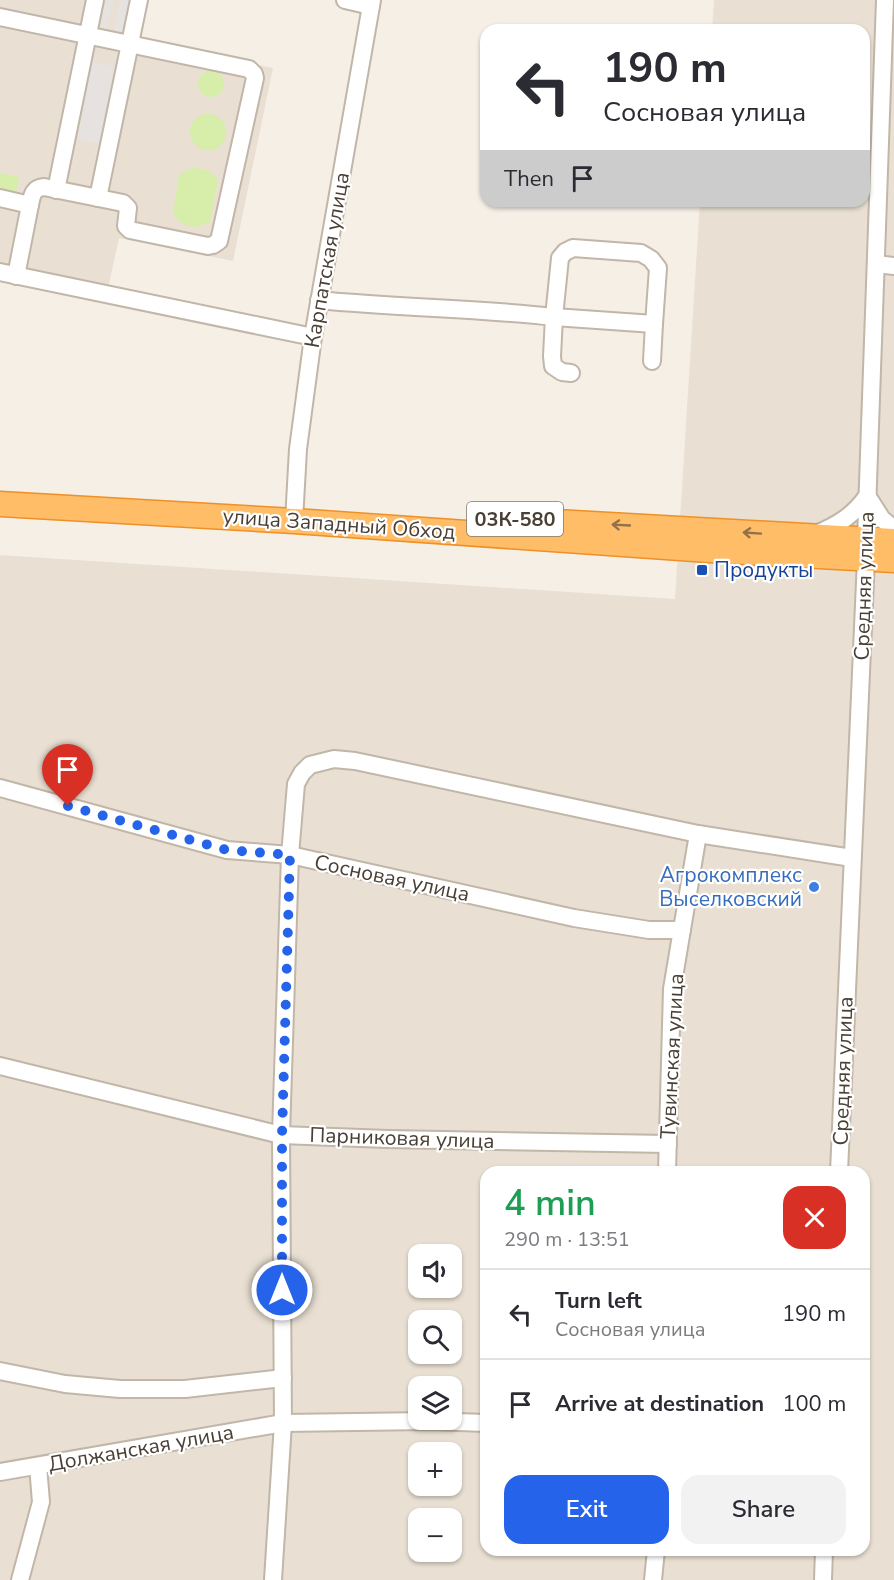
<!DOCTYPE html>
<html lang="en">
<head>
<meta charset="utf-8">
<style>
  body { margin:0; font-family:"Nunito Sans",sans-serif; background:#f2f2f3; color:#2b2b33; height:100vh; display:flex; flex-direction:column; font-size:22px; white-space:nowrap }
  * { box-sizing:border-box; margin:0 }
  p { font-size:20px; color:#7c7c81 }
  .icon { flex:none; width:33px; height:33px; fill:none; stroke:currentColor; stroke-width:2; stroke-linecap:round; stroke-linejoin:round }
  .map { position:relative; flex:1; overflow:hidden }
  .side { position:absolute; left:480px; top:1166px; width:390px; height:390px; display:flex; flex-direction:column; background:#fff; border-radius:18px; box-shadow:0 2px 4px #0004 }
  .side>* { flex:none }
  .hud { position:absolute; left:480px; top:24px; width:390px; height:183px; border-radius:18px; box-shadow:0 2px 4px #0004; background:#fff; color:#2b2b33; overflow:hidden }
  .controls { position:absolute; left:408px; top:1244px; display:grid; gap:12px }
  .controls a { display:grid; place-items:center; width:54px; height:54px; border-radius:12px; background:#fff; box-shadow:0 2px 4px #0004; font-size:30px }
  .pin { position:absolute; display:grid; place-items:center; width:51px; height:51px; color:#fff; margin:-62px -26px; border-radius:50% 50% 50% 0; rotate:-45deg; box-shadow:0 0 6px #0007 }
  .pin .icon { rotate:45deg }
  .me { position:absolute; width:66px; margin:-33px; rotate:0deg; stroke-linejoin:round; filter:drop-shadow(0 0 4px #0008) }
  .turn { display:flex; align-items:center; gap:21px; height:126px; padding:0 24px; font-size:27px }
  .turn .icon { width:78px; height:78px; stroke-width:2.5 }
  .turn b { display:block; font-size:42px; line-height:51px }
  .then { display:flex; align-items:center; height:57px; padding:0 24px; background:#0003; gap:12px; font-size:22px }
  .round { display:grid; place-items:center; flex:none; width:63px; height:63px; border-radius:18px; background:#f2f2f3 }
  .headline { display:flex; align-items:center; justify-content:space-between; height:102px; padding:0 24px }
  h1 { font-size:36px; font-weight:600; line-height:45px; color:#1e9e55 }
  .button { display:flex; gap:12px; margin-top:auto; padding:12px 24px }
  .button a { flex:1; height:69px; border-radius:18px; background:#2563eb; color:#fff; font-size:24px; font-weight:600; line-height:69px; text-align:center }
  .button a+a { background:#f2f2f3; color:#2b2b33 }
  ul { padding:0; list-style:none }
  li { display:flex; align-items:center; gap:18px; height:90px; padding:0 24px; border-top:2px solid #e1e1e2 }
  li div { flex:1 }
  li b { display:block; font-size:22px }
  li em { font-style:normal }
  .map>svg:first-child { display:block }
  .residential { fill:#e9e0d3; fill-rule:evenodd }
  .green { fill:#d6eeaa }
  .parking { fill:#e5e2df }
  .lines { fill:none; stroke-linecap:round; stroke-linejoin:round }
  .minor-casing { stroke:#c1b6a7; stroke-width:20 }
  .highway-casing { stroke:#ef9026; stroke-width:27 }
  .minor { stroke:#fff; stroke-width:16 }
  .highway { stroke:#ffbd67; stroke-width:24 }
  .oneway { stroke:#927148 }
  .route { stroke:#2563eb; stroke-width:10; stroke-dasharray:0 18 }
  .transit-dot { fill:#1a4fb4; stroke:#fff; stroke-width:2 }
  .shop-dot { fill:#3f7fe0; stroke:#fff; stroke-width:2 }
  .labels { text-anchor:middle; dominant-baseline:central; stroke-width:4.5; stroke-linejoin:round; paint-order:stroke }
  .shield { fill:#fff; stroke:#807971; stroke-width:1.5 }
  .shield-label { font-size:20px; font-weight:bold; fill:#493f34 }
  .street-label { font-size:21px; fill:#493f34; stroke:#fff }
  .transit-label { font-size:21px; fill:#164399; stroke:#fff; text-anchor:start }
  .shop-label { font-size:21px; fill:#366cbe; stroke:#fff; text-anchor:end }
</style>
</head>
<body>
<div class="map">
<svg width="894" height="1580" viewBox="0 0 894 1580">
  <rect width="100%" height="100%" fill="#f5efe6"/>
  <g class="residential">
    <path d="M 0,0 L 147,0 L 139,41 L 273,68 L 233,261 L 119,238 L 108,288 L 0,266 Z"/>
    <path d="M 714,0 L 894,0 L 894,1580 L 0,1580 L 0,555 L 675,599 L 700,201 L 864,201 L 864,30 L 712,30 ZM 486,1172 L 864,1172 L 864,1550 L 486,1550 ZM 418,1254 L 452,1254 L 452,1287 L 418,1287 ZM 418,1320 L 452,1320 L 452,1353 L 418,1353 ZM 418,1386 L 452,1386 L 452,1419 L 418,1419 ZM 418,1452 L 452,1452 L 452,1485 L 418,1485 ZM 418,1518 L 452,1518 L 452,1551 L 418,1551 Z"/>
  </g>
  <g class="green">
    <circle cx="211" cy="84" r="13"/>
    <circle cx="208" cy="132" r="18"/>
    <path d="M 191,168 C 203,168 211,170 218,180 L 210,222 C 196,230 182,228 173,214 L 179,175 Z"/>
    <path d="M 0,173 L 19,177 L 17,189 L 13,194 L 0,192 Z"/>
  </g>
  <g class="parking">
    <path d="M 101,0 L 113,0 L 106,32 L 95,30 Z"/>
    <path d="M 120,0 L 132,0 L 124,35 L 113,33 Z"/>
    <path d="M 92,62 L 117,67 L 101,144 L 76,139 Z"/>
  </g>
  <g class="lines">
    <defs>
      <g id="minor">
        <path d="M 345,0 L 371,6"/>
        <path d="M 0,17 L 249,69 L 254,74 L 255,78 L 219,241 L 213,245 L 208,246 L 130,230 L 126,226 L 128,208 L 123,203 L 44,187 C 33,188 32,195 30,205"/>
        <path d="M 56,190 L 95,0"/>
        <path d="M 0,198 L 30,205 L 16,276"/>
        <path d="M 98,198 L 139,0"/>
        <path d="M 573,248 L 641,253 L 651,259 L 658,268 L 654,324 L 554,317 L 560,258 L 565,252 Z"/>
        <path d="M 876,264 L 894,266"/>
        <path d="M 0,272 L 313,337"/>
        <path d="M 319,300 C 398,308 476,308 554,317 L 552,356 L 553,366 L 562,372 L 571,373"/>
        <path d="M 652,361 L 654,324"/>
        <path d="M 868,497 L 882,519 L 894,529"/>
        <path d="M 294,521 L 298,449 L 313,337 L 372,0"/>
        <path d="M 816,534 C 838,525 854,515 867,496"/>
        <path d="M 866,540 L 885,0"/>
        <path d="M 0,788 L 227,850 L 290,855 L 574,918 L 649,930 L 682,930"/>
        <path d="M 0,1066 L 281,1135 L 388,1139 L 668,1144"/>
        <path d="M 667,1172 L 672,989 L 698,834"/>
        <path d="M 839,1172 L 866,559"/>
        <path d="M 0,1371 L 65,1384 L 120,1389 L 185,1389 L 283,1378"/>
        <path d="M 0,1472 L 283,1423 L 429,1421 L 486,1423"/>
        <path d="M 20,1580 L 41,1502 L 38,1466"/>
        <path d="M 273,1580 L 283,1423 L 281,1135 L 290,855 L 296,784 L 302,773 L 310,765 L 334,759 L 355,761 L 698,834 L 852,858"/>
        <path d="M 653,1580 L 656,1550"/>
        <path d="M 823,1580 L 824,1550"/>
      </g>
      <g id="highway">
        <path d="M 0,504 L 294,521 L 709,550 L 894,560"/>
        <path d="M 503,519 L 894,541"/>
      </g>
    </defs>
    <use href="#minor" class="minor-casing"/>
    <use href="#highway" class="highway-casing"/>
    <use href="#minor" class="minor"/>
    <use href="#highway" class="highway"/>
  </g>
  <defs><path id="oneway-shaft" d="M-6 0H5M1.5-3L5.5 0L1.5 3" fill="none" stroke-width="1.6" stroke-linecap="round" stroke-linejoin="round" transform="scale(1.5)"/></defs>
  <g class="oneway">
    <use href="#oneway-shaft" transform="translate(621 525) rotate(-177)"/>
    <use href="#oneway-shaft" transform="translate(752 533) rotate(-176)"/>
  </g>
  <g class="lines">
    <path class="route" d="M 68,806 L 227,850 L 290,855 L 282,1135 L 282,1290"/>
  </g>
  <rect class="transit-dot" x="696" y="564" width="12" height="12" rx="3"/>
  <circle class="shop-dot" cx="814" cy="887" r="6"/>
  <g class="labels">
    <rect class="shield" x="467" y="502" width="96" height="34" rx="4.5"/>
    <g class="shield-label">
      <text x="515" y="519">03К-580</text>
    </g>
    <g class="street-label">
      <text transform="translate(327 260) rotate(-80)">Карпатская улица</text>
      <text transform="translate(339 524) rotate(4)">улица Западный Обход</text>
      <text transform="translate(864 586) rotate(-88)">Средняя улица</text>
      <text transform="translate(392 878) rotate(12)">Сосновая улица</text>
      <text transform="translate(672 1056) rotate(-87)">Тувинская улица</text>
      <text transform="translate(843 1071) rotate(-88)">Средняя улица</text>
      <text transform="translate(402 1138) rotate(2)">Парниковая улица</text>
      <text transform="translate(141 1448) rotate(-10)">Должанская улица</text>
    </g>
    <g class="transit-label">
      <text x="714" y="570">Продукты</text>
    </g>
    <g class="shop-label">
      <text x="802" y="875">Агрокомплекс<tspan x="802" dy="24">Выселковский</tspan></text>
    </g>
  </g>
</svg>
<div class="controls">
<a><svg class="icon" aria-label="sound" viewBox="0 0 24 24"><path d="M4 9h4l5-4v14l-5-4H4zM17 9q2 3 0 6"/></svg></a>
<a><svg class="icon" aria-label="search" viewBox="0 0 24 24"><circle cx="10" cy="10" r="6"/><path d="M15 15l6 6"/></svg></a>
<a><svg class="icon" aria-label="layers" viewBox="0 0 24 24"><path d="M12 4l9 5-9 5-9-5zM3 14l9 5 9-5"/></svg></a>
<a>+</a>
<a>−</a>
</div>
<div class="pin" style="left:68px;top:806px;background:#d93025"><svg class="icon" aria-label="arrive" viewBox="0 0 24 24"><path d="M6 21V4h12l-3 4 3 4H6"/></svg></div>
<svg class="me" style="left:282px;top:1290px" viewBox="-20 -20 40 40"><circle r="17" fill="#2563eb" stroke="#fff" stroke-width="3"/><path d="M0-11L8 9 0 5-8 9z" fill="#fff"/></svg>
<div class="hud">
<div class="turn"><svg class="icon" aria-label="left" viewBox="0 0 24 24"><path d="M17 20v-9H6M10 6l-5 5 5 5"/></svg><div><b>190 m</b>Сосновая улица</div></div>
<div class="then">Then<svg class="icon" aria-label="arrive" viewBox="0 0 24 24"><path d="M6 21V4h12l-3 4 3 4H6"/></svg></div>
</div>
<section class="side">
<div class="headline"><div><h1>4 min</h1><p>290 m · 13:51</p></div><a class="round" style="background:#d93025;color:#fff"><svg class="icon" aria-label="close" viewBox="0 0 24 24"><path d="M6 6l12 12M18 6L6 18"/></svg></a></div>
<ul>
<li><svg class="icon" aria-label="left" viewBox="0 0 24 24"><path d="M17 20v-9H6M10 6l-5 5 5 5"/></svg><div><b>Turn left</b><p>Сосновая улица</p></div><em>190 m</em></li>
<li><svg class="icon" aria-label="arrive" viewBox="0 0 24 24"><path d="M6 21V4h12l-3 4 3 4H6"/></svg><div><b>Arrive at destination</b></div><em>100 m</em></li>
</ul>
<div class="button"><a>Exit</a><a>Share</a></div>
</section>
</div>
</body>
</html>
